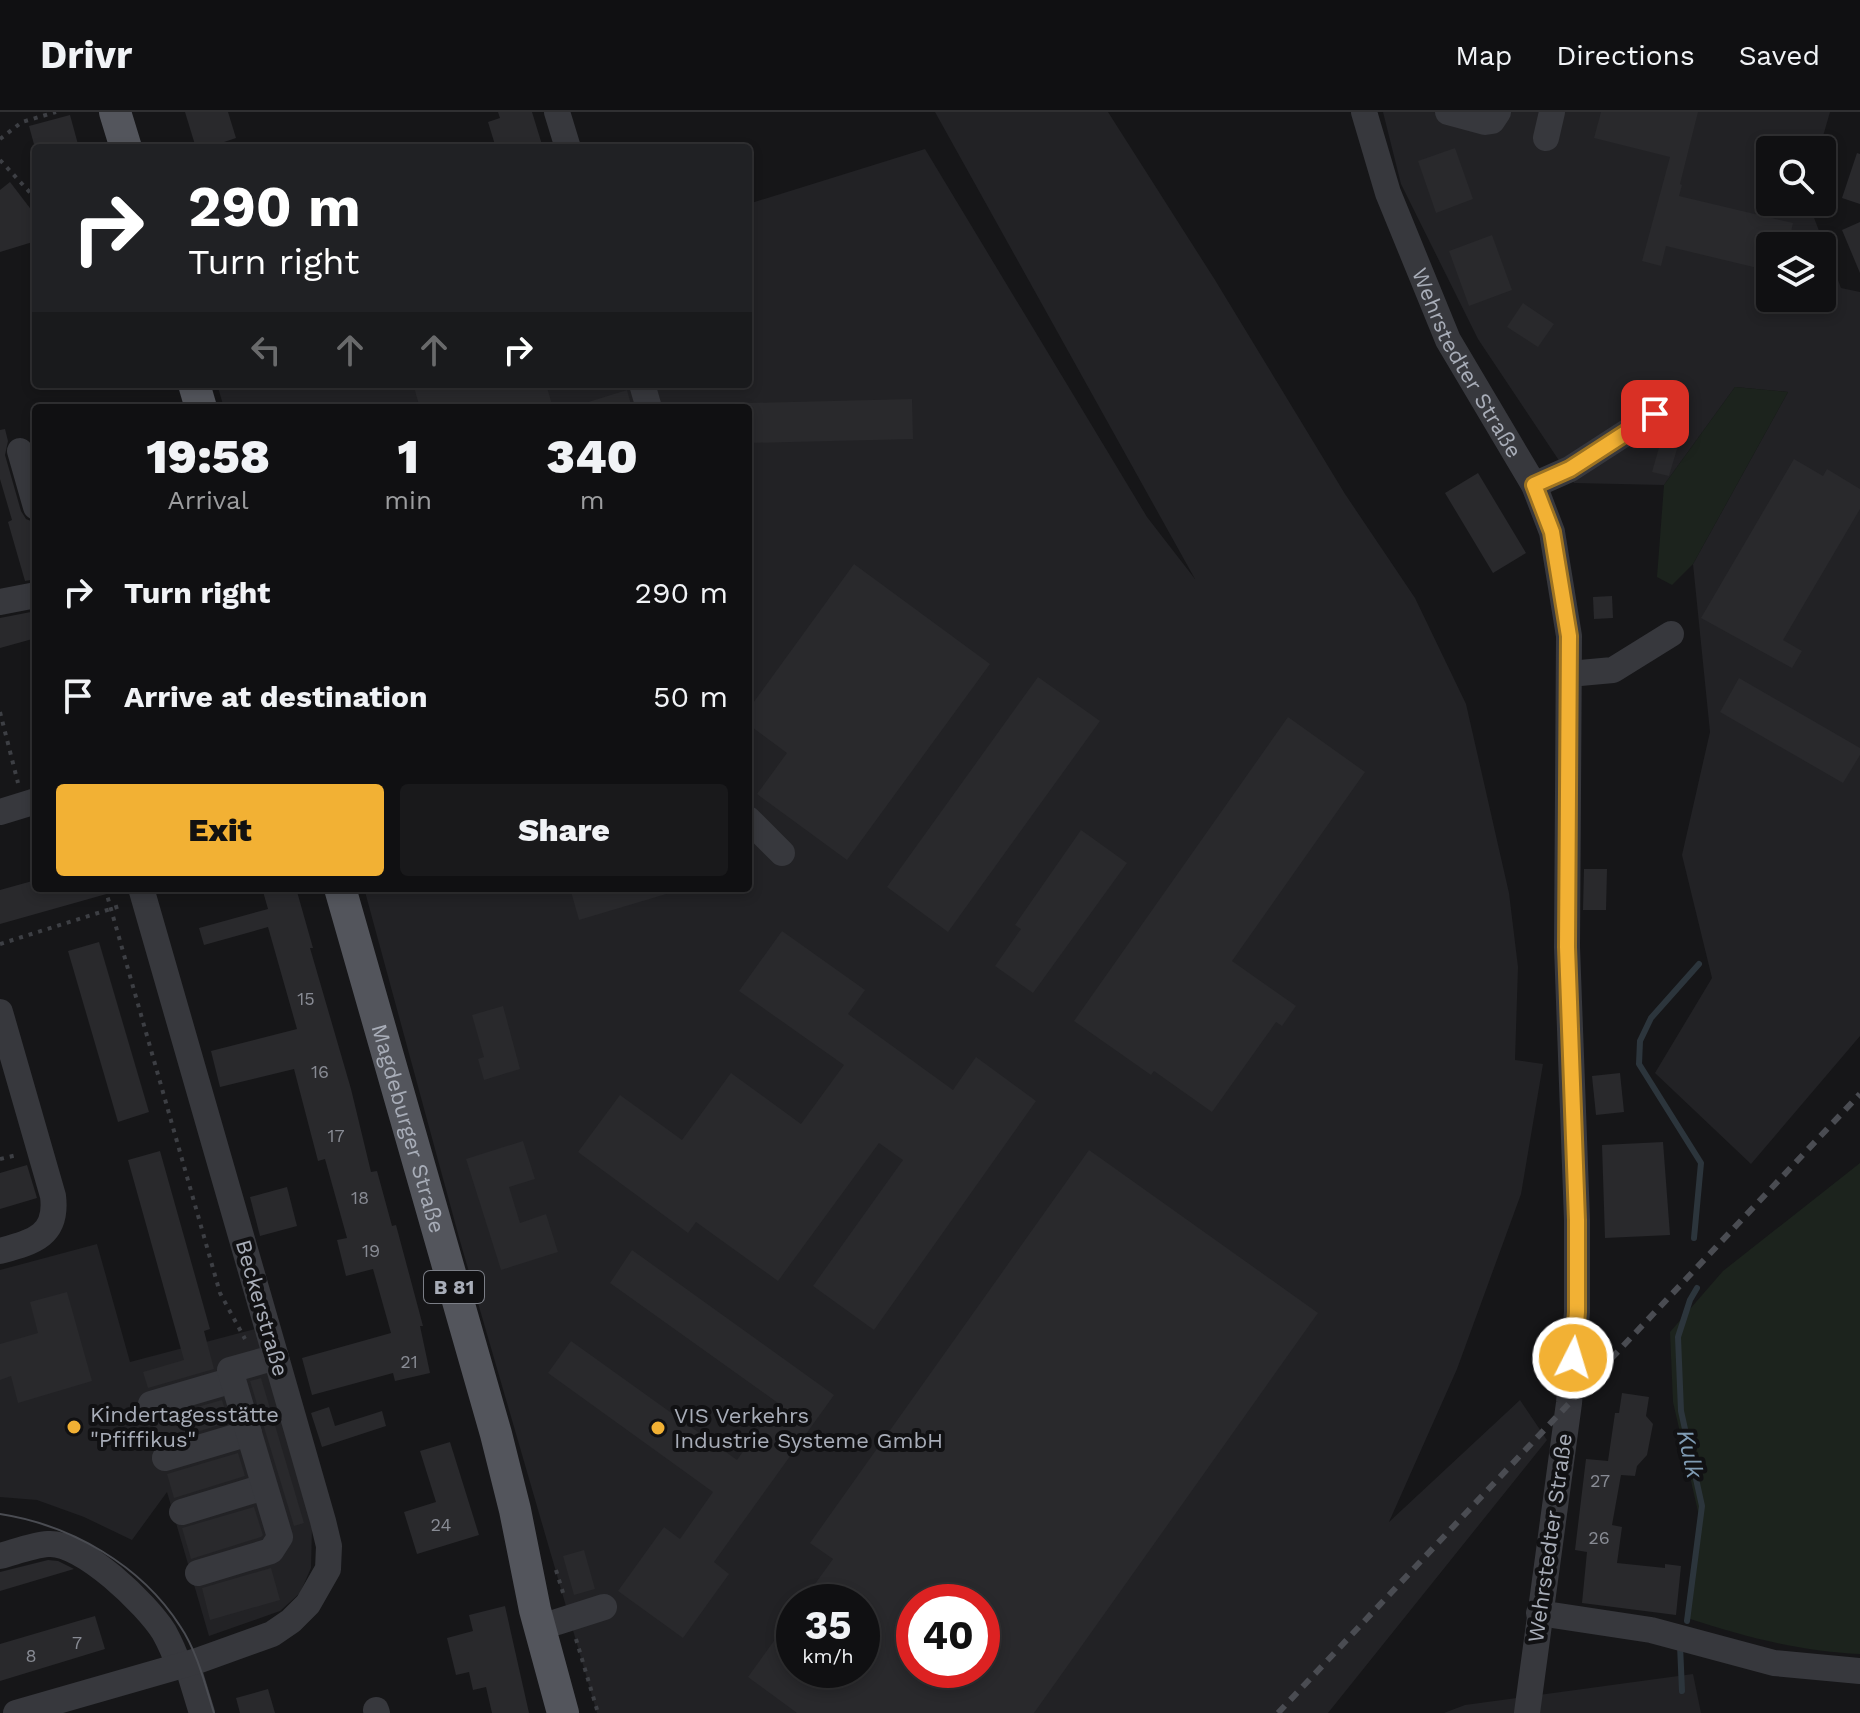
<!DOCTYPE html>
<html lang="en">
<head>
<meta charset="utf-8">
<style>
  body { margin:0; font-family:"Work Sans",sans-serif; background:#19191b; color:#f1f3f6; height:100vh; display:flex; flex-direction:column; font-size:30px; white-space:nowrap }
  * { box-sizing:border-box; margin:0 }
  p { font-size:26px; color:#9c9d9f }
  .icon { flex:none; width:44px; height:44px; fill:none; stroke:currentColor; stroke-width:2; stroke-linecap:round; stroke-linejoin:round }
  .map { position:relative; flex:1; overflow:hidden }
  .panel { position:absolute; left:32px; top:292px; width:720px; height:488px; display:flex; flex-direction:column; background:#101012; border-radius:8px; box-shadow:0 4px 12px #0003,0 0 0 2px #303032 }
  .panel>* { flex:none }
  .top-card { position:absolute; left:32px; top:32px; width:720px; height:244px; border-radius:8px; box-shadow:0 4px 12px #0003,0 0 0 2px #303032; background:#202124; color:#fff; overflow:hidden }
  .fabs { position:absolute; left:1756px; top:24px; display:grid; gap:16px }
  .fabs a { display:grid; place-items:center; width:80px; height:80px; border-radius:8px; background:#101012; box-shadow:0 4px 12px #0003,0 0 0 2px #303032; font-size:40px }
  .speed { position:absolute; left:776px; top:1472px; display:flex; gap:16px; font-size:40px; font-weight:700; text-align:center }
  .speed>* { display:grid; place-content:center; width:104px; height:104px; border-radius:50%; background:#101012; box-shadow:0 4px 12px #0003,0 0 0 2px #303032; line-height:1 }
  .speed small { font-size:20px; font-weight:400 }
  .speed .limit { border:12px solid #d22; background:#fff; color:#111 }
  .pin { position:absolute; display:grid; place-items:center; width:68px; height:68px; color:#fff; margin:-34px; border-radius:16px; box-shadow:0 4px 12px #0006 }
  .me { position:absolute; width:88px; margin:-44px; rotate:5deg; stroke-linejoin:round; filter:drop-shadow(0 0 6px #0008) }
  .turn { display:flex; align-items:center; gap:28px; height:168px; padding:0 24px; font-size:36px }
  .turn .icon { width:104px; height:104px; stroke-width:2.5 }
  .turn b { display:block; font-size:56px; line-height:68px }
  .lanes { display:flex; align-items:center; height:76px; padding:0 24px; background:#0003; justify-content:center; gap:40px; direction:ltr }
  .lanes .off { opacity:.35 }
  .eta { display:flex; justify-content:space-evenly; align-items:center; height:136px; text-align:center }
  .eta b { font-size:48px; font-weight:800; line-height:56px }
  .button { display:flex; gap:16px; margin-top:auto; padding:16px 24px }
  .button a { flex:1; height:92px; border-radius:8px; background:#f2b134; color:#111; font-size:32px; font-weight:800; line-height:92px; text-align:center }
  .button a+a { background:#19191b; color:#f1f3f6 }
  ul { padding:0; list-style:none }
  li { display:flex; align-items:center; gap:24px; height:104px; padding:0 24px }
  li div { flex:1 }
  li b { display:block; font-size:30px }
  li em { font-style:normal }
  header { display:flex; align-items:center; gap:48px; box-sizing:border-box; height:112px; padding:0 40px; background:#101012; border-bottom:2px solid #303032 }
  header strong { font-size:38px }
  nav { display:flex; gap:44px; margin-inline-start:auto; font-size:28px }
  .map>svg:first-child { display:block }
  .built { fill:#222225; fill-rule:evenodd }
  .green { fill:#1c231d }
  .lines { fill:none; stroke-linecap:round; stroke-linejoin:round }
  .stream { stroke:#2c353c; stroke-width:6 }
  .building { fill:#29292c; fill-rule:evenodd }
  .path { stroke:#3d3f44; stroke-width:4; stroke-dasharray:4 6; stroke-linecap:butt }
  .minor { stroke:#37383d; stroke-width:26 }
  .major { stroke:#53555c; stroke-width:32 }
  .tram { stroke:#4a4c52; stroke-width:2 }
  .rail { stroke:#4a4c52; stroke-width:6; stroke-dasharray:10 8; stroke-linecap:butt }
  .route-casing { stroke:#9d7322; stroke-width:20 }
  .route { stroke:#f2b134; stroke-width:14 }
  .poi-dot { fill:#f2b134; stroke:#111113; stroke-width:3 }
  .labels { text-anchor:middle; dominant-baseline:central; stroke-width:8; stroke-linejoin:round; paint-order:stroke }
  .number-label { font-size:18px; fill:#888b94 }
  .shield { fill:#111113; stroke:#7b7e86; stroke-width:2 }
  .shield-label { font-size:20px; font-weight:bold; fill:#a8adb8 }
  .street-label { font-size:22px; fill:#a8adb8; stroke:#111113 }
  .poi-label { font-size:22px; fill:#a8adb8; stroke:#111113; text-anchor:start }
  .water-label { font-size:24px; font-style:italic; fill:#7f9bb3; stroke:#111113 }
</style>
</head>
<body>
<header>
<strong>Drivr</strong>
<nav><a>Map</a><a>Directions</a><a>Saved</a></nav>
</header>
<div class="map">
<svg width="1860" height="1601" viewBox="0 0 1860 1601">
  <rect width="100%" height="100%" fill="#161618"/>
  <g class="built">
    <path d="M 935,0 L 1108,0 L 1215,168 L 1345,382 L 1415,486 L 1466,592 L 1509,781 L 1518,855 L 1515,948 L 1543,952 L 1521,1082 L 1457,1257 L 1389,1410 L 1520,1288 L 1547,1328 L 1328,1601 L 597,1601 L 460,1129 L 364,776 L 748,776 L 748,296 L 224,296 L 217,272 L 748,272 L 748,92 L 925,37 L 1147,405 L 1195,467 ZM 794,1490 L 862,1490 L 862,1558 L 794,1558 ZM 914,1490 L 982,1490 L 982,1558 L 914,1558 Z"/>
    <path d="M 1383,0 L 1830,0 L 1819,38 L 1770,38 L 1770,90 L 1808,90 L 1841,176 L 1860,180 L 1860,924 L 1751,1052 L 1655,961 L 1712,866 L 1682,743 L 1710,620 L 1693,452 L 1788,280 L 1735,275 L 1664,373 L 1574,371 L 1478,227 L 1401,72 ZM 1770,134 L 1822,134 L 1822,186 L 1770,186 Z"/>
    <path d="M 97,1132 L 130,1250 L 255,1217 L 312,1415 L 311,1456 L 300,1481 L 280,1499 L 209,1524 L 167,1380 L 132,1428 L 84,1405 L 37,1388 L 0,1385 L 0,1158 Z"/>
    <path d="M 1693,1562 L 1701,1601 L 1444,1601 L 1465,1593 Z"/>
  </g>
  <g class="green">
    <path d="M 1735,275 L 1788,280 L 1693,452 L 1672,473 L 1657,465 L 1664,373 Z"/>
    <path d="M 1860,1051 L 1860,1542 C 1798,1539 1746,1525 1687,1506 L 1699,1404 L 1673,1290 L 1670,1220 L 1723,1159 Z"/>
  </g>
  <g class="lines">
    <g class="stream">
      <path d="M 1694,1126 L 1701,1051 L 1639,952 L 1640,929 L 1651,906 L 1699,852"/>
      <path d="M 1687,1509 L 1702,1394 L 1681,1299 L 1678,1225 L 1690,1188 L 1697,1176"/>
      <path d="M 1680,1533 L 1682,1579"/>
    </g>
  </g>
  <g class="building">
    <path d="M 185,0 L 228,0 L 236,26 L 206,36 L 196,36 Z"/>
    <path d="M 498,0 L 532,0 L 543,36 L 496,36 L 488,10 L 500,6 Z"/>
    <path d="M 1601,0 L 1698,0 L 1680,72 L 1682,73 L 1679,84 L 1793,111 L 1788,134 L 1770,134 L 1770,159 L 1666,134 L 1661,154 L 1642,149 L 1670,45 L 1594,26 Z"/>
    <path d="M 70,3 L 79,36 L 35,36 L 29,14 Z"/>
    <path d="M 1455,36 L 1473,87 L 1436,101 L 1418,49 Z"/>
    <path d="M 1857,41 L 1860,42 L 1860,92 L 1842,86 Z"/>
    <path d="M 10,70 L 36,104 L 36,129 L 0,140 L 0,78 Z"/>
    <path d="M 1860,110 L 1860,161 L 1842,118 Z"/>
    <path d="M 1492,123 L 1512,178 L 1469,194 L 1449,139 Z"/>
    <path d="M 1523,191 L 1554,212 L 1538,235 L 1507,215 Z"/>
    <path d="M 413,272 L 546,272 L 553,296 L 420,296 Z"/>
    <path d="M 627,278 L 632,296 L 583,296 L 582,292 Z"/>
    <path d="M 912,287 L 913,327 L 748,331 L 748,291 Z"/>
    <path d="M 5,317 L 8,329 L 5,343 L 21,399 L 26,407 L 36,411 L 31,413 L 36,429 L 36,467 L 25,469 L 8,410 L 12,408 L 0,367 L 0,318 Z"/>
    <path d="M 1660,332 L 1677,337 L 1669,364 L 1652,360 Z"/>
    <path d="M 1794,347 L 1823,364 L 1827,357 L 1860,377 L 1860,397 L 1783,528 L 1802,539 L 1792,556 L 1701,506 Z"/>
    <path d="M 1478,361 L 1526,441 L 1493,461 L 1445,381 Z"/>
    <path d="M 854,452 L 990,552 L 847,748 L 757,682 L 787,641 L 748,612 L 748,598 Z"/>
    <path d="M 1612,484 L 1613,506 L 1594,507 L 1593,485 Z"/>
    <path d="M 36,499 L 36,526 L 0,536 L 0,506 Z"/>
    <path d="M 1038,565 L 1100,609 L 948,820 L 887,775 Z"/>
    <path d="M 1739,566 L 1860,636 L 1860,643 L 1843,671 L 1720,600 Z"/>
    <path d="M 1288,605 L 1365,660 L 1232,849 L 1296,894 L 1282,914 L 1276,910 L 1212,1000 L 1154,959 L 1151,963 L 1074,909 Z"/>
    <path d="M 1081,718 L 1127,751 L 1033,881 L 995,854 L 1021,817 L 1015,813 Z"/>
    <path d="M 1584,757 L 1607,757 L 1606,798 L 1583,798 Z"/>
    <path d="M 36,768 L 36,776 L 110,776 L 110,781 L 0,812 L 0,778 Z"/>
    <path d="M 262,776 L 296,776 L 313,836 L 310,836 L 351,977 L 371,1060 L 377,1059 L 392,1114 L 396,1113 L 423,1214 L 420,1214 L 430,1261 L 395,1269 L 393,1261 L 312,1283 L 302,1246 L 391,1221 L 373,1157 L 346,1164 L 337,1128 L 347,1126 L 325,1047 L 318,1049 L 294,957 L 220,975 L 211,939 L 297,917 L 268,815 L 204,833 L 199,816 L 268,797 Z"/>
    <path d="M 570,776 L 673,776 L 673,780 L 579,808 Z"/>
    <path d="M 782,819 L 865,878 L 848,902 L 953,978 L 976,945 L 1036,989 L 874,1218 L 813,1174 L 903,1048 L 879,1031 L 778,1169 L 696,1110 L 688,1121 L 578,1040 L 620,983 L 682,1028 L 731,961 L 801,1012 L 844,953 L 739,879 Z"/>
    <path d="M 99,830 L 149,1000 L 118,1010 L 68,839 Z"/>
    <path d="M 503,894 L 520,957 L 484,968 L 478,947 L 484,945 L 472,903 Z"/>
    <path d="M 1620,961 L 1624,1000 L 1596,1003 L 1592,964 Z"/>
    <path d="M 523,1029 L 535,1067 L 509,1075 L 520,1111 L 546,1102 L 558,1140 L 501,1158 L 466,1047 Z"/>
    <path d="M 1663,1030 L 1670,1123 L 1605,1126 L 1602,1033 Z"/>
    <path d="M 1089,1038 L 1318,1201 L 1034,1601 L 797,1601 L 748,1565 L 794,1501 L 794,1558 L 862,1558 L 862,1490 L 802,1490 L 833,1447 L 810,1431 ZM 914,1490 L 982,1490 L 982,1558 L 914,1558 Z"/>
    <path d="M 160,1039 L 210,1217 L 204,1219 L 214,1257 L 148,1276 L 143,1260 L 184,1248 L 128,1048 Z"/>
    <path d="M 27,1053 L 37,1086 L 0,1097 L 0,1061 Z"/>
    <path d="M 287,1075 L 297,1114 L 260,1124 L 250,1085 Z"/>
    <path d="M 632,1138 L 834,1283 L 714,1450 L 729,1462 L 683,1526 L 618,1479 L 664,1415 L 680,1427 L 713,1380 L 548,1261 L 571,1229 L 737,1348 L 778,1291 L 610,1171 Z"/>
    <path d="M 67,1180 L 92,1269 L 18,1291 L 11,1264 L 0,1268 L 0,1232 L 38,1221 L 30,1190 Z"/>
    <path d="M 261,1266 L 304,1411 L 294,1414 L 250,1269 Z"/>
    <path d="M 1622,1281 L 1649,1285 L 1646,1304 L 1653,1312 L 1647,1343 L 1637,1354 L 1635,1364 L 1621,1363 L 1612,1413 L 1622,1415 L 1617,1451 L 1665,1456 L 1665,1452 L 1681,1454 L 1676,1503 L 1582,1491 L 1587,1440 L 1575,1438 L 1586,1347 L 1608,1349 L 1615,1301 L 1619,1301 Z"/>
    <path d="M 222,1288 L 229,1310 L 158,1332 L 151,1308 Z"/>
    <path d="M 329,1295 L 335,1314 L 382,1299 L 386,1314 L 322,1335 L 311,1301 Z"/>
    <path d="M 450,1330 L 479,1423 L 417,1442 L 404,1400 L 436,1390 L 420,1339 Z"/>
    <path d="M 238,1341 L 245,1364 L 174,1386 L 167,1362 Z"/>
    <path d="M 254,1395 L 263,1423 L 261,1425 L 191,1447 L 182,1416 Z"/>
    <path d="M 584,1438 L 595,1477 L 574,1483 L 563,1444 Z"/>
    <path d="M 48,1448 L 58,1449 L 74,1457 L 0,1479 L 0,1460 Z"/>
    <path d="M 271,1456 L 280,1488 L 210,1508 L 202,1476 Z"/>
    <path d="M 505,1494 L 529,1601 L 492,1601 L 486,1575 L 473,1578 L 469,1560 L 456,1563 L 447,1526 L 473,1519 L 469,1503 Z"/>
    <path d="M 95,1504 L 105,1537 L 0,1569 L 0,1532 Z"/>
    <path d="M 268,1577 L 275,1601 L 240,1601 L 236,1586 Z"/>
  </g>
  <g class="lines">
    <g class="path">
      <path d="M 0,27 L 22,10 L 56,0"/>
      <path d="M 0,48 L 36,87"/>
      <path d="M 0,600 L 18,671"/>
      <path d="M 105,776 L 220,1181 L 245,1227"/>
      <path d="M 0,832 L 123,793"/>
      <path d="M 0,1047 L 17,1043"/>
      <path d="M 556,1458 L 564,1484"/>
      <path d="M 576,1527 L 598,1601"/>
    </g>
    <g class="minor">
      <path d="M 557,0 L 568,36"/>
      <path id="s1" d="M 1364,0 L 1388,81 L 1448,228 L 1534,373 L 1552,420 L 1569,524 L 1567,835 L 1577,1108 L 1577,1200 L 1569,1291 L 1527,1601"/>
      <path d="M 1448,0 L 1485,10 L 1492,9 L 1498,0"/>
      <path d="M 1546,26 L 1552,0"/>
      <path d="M 642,272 L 649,296"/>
      <path d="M 20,339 L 36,395"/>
      <path d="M 1534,373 L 1570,357 L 1655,302"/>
      <path d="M 0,490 L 36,483"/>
      <path d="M 1569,562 L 1613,558 L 1671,522"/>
      <path d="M 0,700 L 36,689"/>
      <path d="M 748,707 L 782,741"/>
      <path d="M 0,900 L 53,1084 C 58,1124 33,1130 0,1139"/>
      <path d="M 151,1292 L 233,1268"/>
      <path d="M 165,1346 L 249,1321"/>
      <path d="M 182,1400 L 264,1375"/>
      <path d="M 0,1444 C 15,1440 33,1433 48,1432 C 82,1429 147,1493 164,1520 C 170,1531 175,1542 179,1554"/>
      <path d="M 198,1461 L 271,1439 L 280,1425 L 230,1258 L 276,1245"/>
      <path d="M 1539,1501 L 1651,1518 L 1774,1551 L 1860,1559"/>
      <path d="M 557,1510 L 604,1495"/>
      <path d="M 187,1552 L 202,1601"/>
      <path d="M 376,1598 L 377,1601"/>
      <path d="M 16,1601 L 197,1549 L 272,1522 L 291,1509 L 308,1492 L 328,1457 L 329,1434 L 323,1409 L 141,776"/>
    </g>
    <g class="major">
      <path d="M 115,0 L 126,36"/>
      <path d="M 194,272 L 201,296"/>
      <path id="s2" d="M 340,776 L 496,1322 L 515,1398 L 535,1498 L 563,1601"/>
    </g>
    <path class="tram" d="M 0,1402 C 71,1413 141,1453 180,1514 C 197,1539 205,1572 214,1601"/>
    <path class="rail" d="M 1278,1601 L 1860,982"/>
  </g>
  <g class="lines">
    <defs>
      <path id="route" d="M 1573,1246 L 1577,1200 L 1577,1108 L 1567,835 L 1569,524 L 1552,420 L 1534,373 L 1570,357 L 1655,302"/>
    </defs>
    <use href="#route" class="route-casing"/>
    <use href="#route" class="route"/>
  </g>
  <g class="poi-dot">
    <circle cx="74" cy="1315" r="8"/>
    <circle cx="658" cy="1316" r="8"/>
  </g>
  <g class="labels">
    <g class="number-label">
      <text x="306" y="886">15</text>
      <text x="320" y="959">16</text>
      <text x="336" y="1023">17</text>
      <text x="360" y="1085">18</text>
      <text x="371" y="1138">19</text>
      <text x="409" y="1249">21</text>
      <text x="1600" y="1368">27</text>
      <text x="441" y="1412">24</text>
      <text x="1599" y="1425">26</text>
      <text x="77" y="1530">7</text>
      <text x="31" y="1543">8</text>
    </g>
    <rect class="shield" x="424" y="1159" width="60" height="32" rx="6"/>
    <g class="shield-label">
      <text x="454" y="1175">B 81</text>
    </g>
    <g class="street-label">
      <text stroke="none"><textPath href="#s1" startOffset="272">Wehrstedter Straße</textPath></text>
      <text stroke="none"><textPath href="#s2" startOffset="250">Magdeburger Straße</textPath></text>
      <text transform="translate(262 1196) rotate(74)">Beckerstraße</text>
      <text transform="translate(1550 1426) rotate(-82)">Wehrstedter Straße</text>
    </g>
    <g class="poi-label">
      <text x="90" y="1302">Kindertagesstätte<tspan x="90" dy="25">"Pfiffikus"</tspan></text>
      <text x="674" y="1303">VIS Verkehrs<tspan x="674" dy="25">Industrie Systeme GmbH</tspan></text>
    </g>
    <g class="water-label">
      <text transform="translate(1690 1342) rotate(77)">Kulk</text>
    </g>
  </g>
</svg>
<div class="fabs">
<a><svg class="icon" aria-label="search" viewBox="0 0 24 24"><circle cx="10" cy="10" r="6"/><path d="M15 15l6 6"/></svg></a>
<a><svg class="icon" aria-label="layers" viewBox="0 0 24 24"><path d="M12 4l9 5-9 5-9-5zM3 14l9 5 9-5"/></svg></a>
</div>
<div class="speed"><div>35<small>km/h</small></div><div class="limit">40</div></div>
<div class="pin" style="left:1655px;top:302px;background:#d93025"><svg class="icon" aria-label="arrive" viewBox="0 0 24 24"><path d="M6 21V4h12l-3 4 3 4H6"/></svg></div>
<svg class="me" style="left:1573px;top:1246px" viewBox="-20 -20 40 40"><circle r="17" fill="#f2b134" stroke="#fff" stroke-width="3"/><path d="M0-11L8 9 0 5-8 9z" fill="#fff"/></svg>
<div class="top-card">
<div class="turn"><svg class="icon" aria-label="right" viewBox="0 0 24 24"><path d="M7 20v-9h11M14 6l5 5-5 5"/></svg><div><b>290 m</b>Turn right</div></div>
<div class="lanes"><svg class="icon off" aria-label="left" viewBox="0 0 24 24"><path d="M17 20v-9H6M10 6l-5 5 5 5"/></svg><svg class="icon off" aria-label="ahead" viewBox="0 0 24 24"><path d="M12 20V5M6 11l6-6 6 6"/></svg><svg class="icon off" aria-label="ahead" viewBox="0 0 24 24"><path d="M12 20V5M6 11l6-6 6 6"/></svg><svg class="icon" aria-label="right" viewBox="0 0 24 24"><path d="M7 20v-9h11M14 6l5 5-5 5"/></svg></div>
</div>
<section class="panel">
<div class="eta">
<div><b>19:58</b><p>Arrival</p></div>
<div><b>1</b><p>min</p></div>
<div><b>340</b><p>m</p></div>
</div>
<ul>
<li><svg class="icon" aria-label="right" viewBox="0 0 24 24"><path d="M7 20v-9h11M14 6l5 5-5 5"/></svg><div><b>Turn right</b></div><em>290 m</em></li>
<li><svg class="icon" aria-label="arrive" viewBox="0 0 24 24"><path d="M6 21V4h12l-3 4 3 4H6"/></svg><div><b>Arrive at destination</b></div><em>50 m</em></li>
</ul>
<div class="button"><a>Exit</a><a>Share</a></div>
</section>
</div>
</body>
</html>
